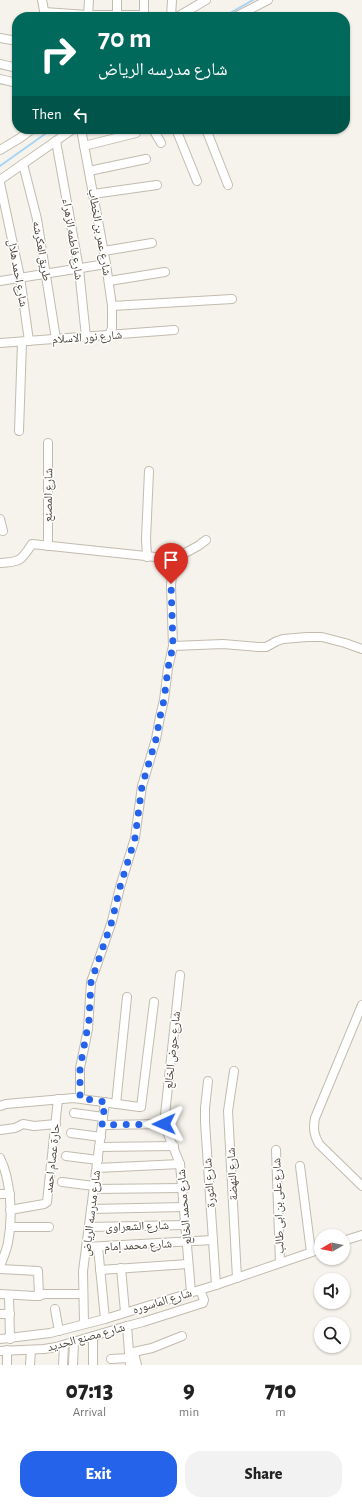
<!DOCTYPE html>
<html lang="en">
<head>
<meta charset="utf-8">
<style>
  body { margin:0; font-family:"Alegreya Sans","Noto Naskh Arabic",sans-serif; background:#f2f2f2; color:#222; height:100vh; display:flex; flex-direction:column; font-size:15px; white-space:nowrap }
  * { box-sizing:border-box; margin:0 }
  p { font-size:13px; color:#767676 }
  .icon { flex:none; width:22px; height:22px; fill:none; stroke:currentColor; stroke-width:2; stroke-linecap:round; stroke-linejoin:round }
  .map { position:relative; height:1365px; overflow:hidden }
  .side { display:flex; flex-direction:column; background:#fff; flex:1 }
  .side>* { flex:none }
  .guide { position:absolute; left:12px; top:12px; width:338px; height:122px; border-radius:16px; box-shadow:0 1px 3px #0004; background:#00695c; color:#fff; overflow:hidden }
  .needle { width:26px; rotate:261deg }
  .fabs { position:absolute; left:314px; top:1229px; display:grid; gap:8px }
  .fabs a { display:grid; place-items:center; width:36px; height:36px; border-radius:50%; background:#fff; box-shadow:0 1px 3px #0004; font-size:20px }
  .pin { position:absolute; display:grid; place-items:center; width:34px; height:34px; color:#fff; margin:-41px -17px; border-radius:50% 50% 50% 0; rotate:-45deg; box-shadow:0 0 4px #0007 }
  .pin .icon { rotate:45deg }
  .me { position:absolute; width:44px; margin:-22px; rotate:269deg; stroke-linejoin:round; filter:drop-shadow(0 0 3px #0008) }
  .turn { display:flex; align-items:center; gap:14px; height:84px; padding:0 20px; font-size:18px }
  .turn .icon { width:52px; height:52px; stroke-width:2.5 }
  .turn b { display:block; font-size:28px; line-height:34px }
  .then { display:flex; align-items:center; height:38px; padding:0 20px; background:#0003; gap:8px; font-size:15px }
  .eta { display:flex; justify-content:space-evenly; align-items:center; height:68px; text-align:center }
  .eta b { font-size:24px; font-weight:800; line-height:28px }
  .primary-button { display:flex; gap:8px; margin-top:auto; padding:8px 20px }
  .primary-button a { flex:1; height:46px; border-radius:16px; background:#2563eb; color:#fff; font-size:16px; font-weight:800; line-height:46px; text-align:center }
  .primary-button a+a { background:#f2f2f2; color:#222 }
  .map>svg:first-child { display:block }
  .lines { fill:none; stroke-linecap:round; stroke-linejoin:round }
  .stream { stroke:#a9d4f2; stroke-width:2 }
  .minor-casing { stroke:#c2bbae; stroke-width:10 }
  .minor { stroke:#fff; stroke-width:8 }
  .route { stroke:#2563eb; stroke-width:7; stroke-dasharray:0 12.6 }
  .labels { text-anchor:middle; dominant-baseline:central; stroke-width:3; stroke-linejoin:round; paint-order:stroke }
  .street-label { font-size:12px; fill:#4b4439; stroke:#fff }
</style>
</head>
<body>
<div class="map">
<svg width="362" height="1365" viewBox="0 0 362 1365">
  <rect width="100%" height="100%" fill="#f6f3ec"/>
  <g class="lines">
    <g class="stream">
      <path d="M 223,17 L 253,0"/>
      <path d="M 0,166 L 52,129"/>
    </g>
    <defs>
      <g id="minor">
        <path d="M 42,0 L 45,16"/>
        <path d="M 44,12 L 88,15 L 144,15"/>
        <path d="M 88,15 L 89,0"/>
        <path d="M 117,15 L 117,0"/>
        <path d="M 144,17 L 144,0"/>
        <path d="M 171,17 L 172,0"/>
        <path d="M 177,17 L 206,0"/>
        <path d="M 235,17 L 268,0"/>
        <path d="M 0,38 L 17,41"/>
        <path d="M 0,64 L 17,68"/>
        <path d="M 0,79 L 17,83"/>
        <path d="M 81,129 L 106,264 L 112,306 L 112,328 L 110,333 L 108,335"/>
        <path d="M 153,129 L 161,143"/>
        <path d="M 176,129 L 197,181"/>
        <path d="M 206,129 L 228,185"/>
        <path d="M 56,141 L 79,269 L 86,337"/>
        <path d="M 84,146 L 136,133"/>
        <path d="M 0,150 L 20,138 L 32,129"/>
        <path d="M 23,164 L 37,219 L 56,339"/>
        <path d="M 89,171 L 146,159"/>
        <path d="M 0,180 L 73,129"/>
        <path d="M 0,183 L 20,277 L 29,341"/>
        <path d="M 93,194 L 157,185"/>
        <path d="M 104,251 L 152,243"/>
        <path d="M 0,281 L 106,264"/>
        <path d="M 109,281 L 165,272"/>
        <path d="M 112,306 L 232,299"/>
        <path d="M 0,343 L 174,330"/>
        <path d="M 19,431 L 22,342"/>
        <path d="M 0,519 L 3,531"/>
        <path d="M 48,546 L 48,443"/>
        <path d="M 147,557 L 146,539 L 149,471"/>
        <path d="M 0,563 C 20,562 21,561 32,544 L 174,559 L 198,546 L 206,540"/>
        <path d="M 173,646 L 223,644 L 258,647 L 266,647 L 277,641 L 283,639 L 307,637 L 322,637 L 345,643 L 362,649"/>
        <path d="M 180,975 L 164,1124 L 180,1164 L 191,1292"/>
        <path d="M 362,1005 L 315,1118 C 313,1129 314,1135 319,1144 L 362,1186"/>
        <path d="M 234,1071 L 228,1111 L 237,1278"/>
        <path d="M 208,1081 L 205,1108 L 205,1122 L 216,1285"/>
        <path d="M 80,1098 L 80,1068 L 88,1029 L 91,982 L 112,921 L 120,887 L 135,838 L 142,786 L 156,739 L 160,717 L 164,700 L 168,668 L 173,646 L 171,585 L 174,559"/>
        <path d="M 116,1104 L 127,997"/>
        <path d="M 0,1106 L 6,1104 L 74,1098 L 139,1107 L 141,1107 L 154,1002"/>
        <path d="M 74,1113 L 103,1117"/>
        <path d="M 102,1125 L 164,1124"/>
        <path d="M 0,1130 L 15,1128 L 23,1124 L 34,1126 L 56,1124"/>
        <path d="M 71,1133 L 101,1137"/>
        <path d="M 99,1147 L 174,1146"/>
        <path d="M 276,1150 L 280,1263"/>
        <path d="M 66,1156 L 98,1160"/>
        <path d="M 0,1158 C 11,1180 13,1218 8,1242 C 7,1250 3,1258 0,1266"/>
        <path d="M 300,1166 L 311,1252"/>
        <path d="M 97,1168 L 180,1164"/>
        <path d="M 62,1182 L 94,1186"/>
        <path d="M 94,1189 L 183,1188"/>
        <path d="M 0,1194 L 10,1194"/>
        <path d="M 91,1209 L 184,1207"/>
        <path d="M 10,1210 L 44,1204 L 47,1202 L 58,1099"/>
        <path d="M 10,1227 L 49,1227"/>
        <path d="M 89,1227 L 185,1225"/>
        <path d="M 343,1241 L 362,1235"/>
        <path d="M 86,1247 L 213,1240"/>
        <path d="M 98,1247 L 105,1319"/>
        <path d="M 121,1268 L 125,1312"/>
        <path d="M 0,1269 L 38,1271 L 39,1296"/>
        <path d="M 100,1270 L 188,1264"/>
        <path d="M 0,1294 L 35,1296 L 45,1294 L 82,1294"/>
        <path d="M 9,1295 L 10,1339"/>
        <path d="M 55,1309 L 59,1331"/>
        <path d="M 0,1314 L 10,1314"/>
        <path d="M 84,1324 L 83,1271 L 105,1102"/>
        <path d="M 127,1326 L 130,1365"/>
        <path d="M 93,1336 L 93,1365"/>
        <path d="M 0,1339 L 50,1333 L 105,1319 L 216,1285 L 321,1249"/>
        <path d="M 0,1351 L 44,1349 L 56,1347 L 127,1326 L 143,1322 L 203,1303 L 204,1300 L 200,1290"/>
        <path d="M 129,1353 L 152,1348 L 182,1336"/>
        <path d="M 134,1353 L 137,1365"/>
        <path d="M 111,1359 L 129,1358"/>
        <path d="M 7,1365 L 7,1350"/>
        <path d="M 30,1365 L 31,1350"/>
        <path d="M 63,1365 L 64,1345"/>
        <path d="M 73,1365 L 74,1342"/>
      </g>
    </defs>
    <use href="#minor" class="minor-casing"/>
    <use href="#minor" class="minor"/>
  </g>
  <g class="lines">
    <path class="route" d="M 164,1124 L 102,1125 L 105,1102 L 80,1098 L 80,1068 L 89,1020 L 91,982 L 112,921 L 120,887 L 135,838 L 142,786 L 156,739 L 160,717 L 164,700 L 168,668 L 173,646 L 171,584"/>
  </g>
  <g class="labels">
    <g class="street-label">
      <text transform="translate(100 232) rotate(80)">شارع عمر بن الخطاب</text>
      <text transform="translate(73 239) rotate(81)">شارع فاطمه الزهراء</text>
      <text transform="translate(42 251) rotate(80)">طريق العكرشه</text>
      <text transform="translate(18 273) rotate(80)">شارع احمد هلال</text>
      <text transform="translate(87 337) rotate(-4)">شارع نور الاسلام</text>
      <text transform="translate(48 495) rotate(-89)">شارع المصنع</text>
      <text transform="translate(172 1050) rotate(-84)">شارع حوض الخالع</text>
      <text transform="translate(52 1158) rotate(-84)">حارة عصام احمد</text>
      <text transform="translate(232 1174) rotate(-93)">شارع النهضة</text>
      <text transform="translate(209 1183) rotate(-94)">شارع الثورة</text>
      <text transform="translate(278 1206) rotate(-92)">شارع على بن ابى طالب</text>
      <text transform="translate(184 1207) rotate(-95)">شارع محمد الخالع</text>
      <text transform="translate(91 1213) rotate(-83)">شارع مدرسه الرياض</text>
      <text transform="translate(137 1226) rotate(-2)">شارع الشعراوى</text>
      <text transform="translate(138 1245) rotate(-3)">شارع محمد إمام</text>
      <text transform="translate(162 1301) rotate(-17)">شارع الماسوره</text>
      <text transform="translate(86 1337) rotate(-15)">شارع مصنع الحديد</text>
    </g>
  </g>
</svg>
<div class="fabs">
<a><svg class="needle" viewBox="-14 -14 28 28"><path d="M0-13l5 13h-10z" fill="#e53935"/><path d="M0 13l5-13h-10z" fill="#767676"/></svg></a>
<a><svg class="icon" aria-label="sound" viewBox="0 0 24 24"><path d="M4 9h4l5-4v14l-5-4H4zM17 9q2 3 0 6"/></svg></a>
<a><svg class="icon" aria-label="search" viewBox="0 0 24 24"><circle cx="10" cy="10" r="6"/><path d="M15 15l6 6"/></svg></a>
</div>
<div class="pin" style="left:171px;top:584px;background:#d93025"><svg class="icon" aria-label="arrive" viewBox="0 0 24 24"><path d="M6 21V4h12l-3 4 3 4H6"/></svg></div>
<svg class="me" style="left:164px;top:1124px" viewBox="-20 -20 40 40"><path d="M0-17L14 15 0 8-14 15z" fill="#2563eb" stroke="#fff" stroke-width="4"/></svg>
<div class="guide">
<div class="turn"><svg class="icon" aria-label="right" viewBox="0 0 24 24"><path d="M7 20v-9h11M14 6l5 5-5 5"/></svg><div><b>70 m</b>شارع مدرسه الرياض</div></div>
<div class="then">Then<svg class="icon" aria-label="left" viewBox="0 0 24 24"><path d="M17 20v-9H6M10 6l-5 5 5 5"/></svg></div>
</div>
</div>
<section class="side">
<div class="eta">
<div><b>07:13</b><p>Arrival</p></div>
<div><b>9</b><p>min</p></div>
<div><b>710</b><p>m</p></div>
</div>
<div class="primary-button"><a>Exit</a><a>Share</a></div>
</section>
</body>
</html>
